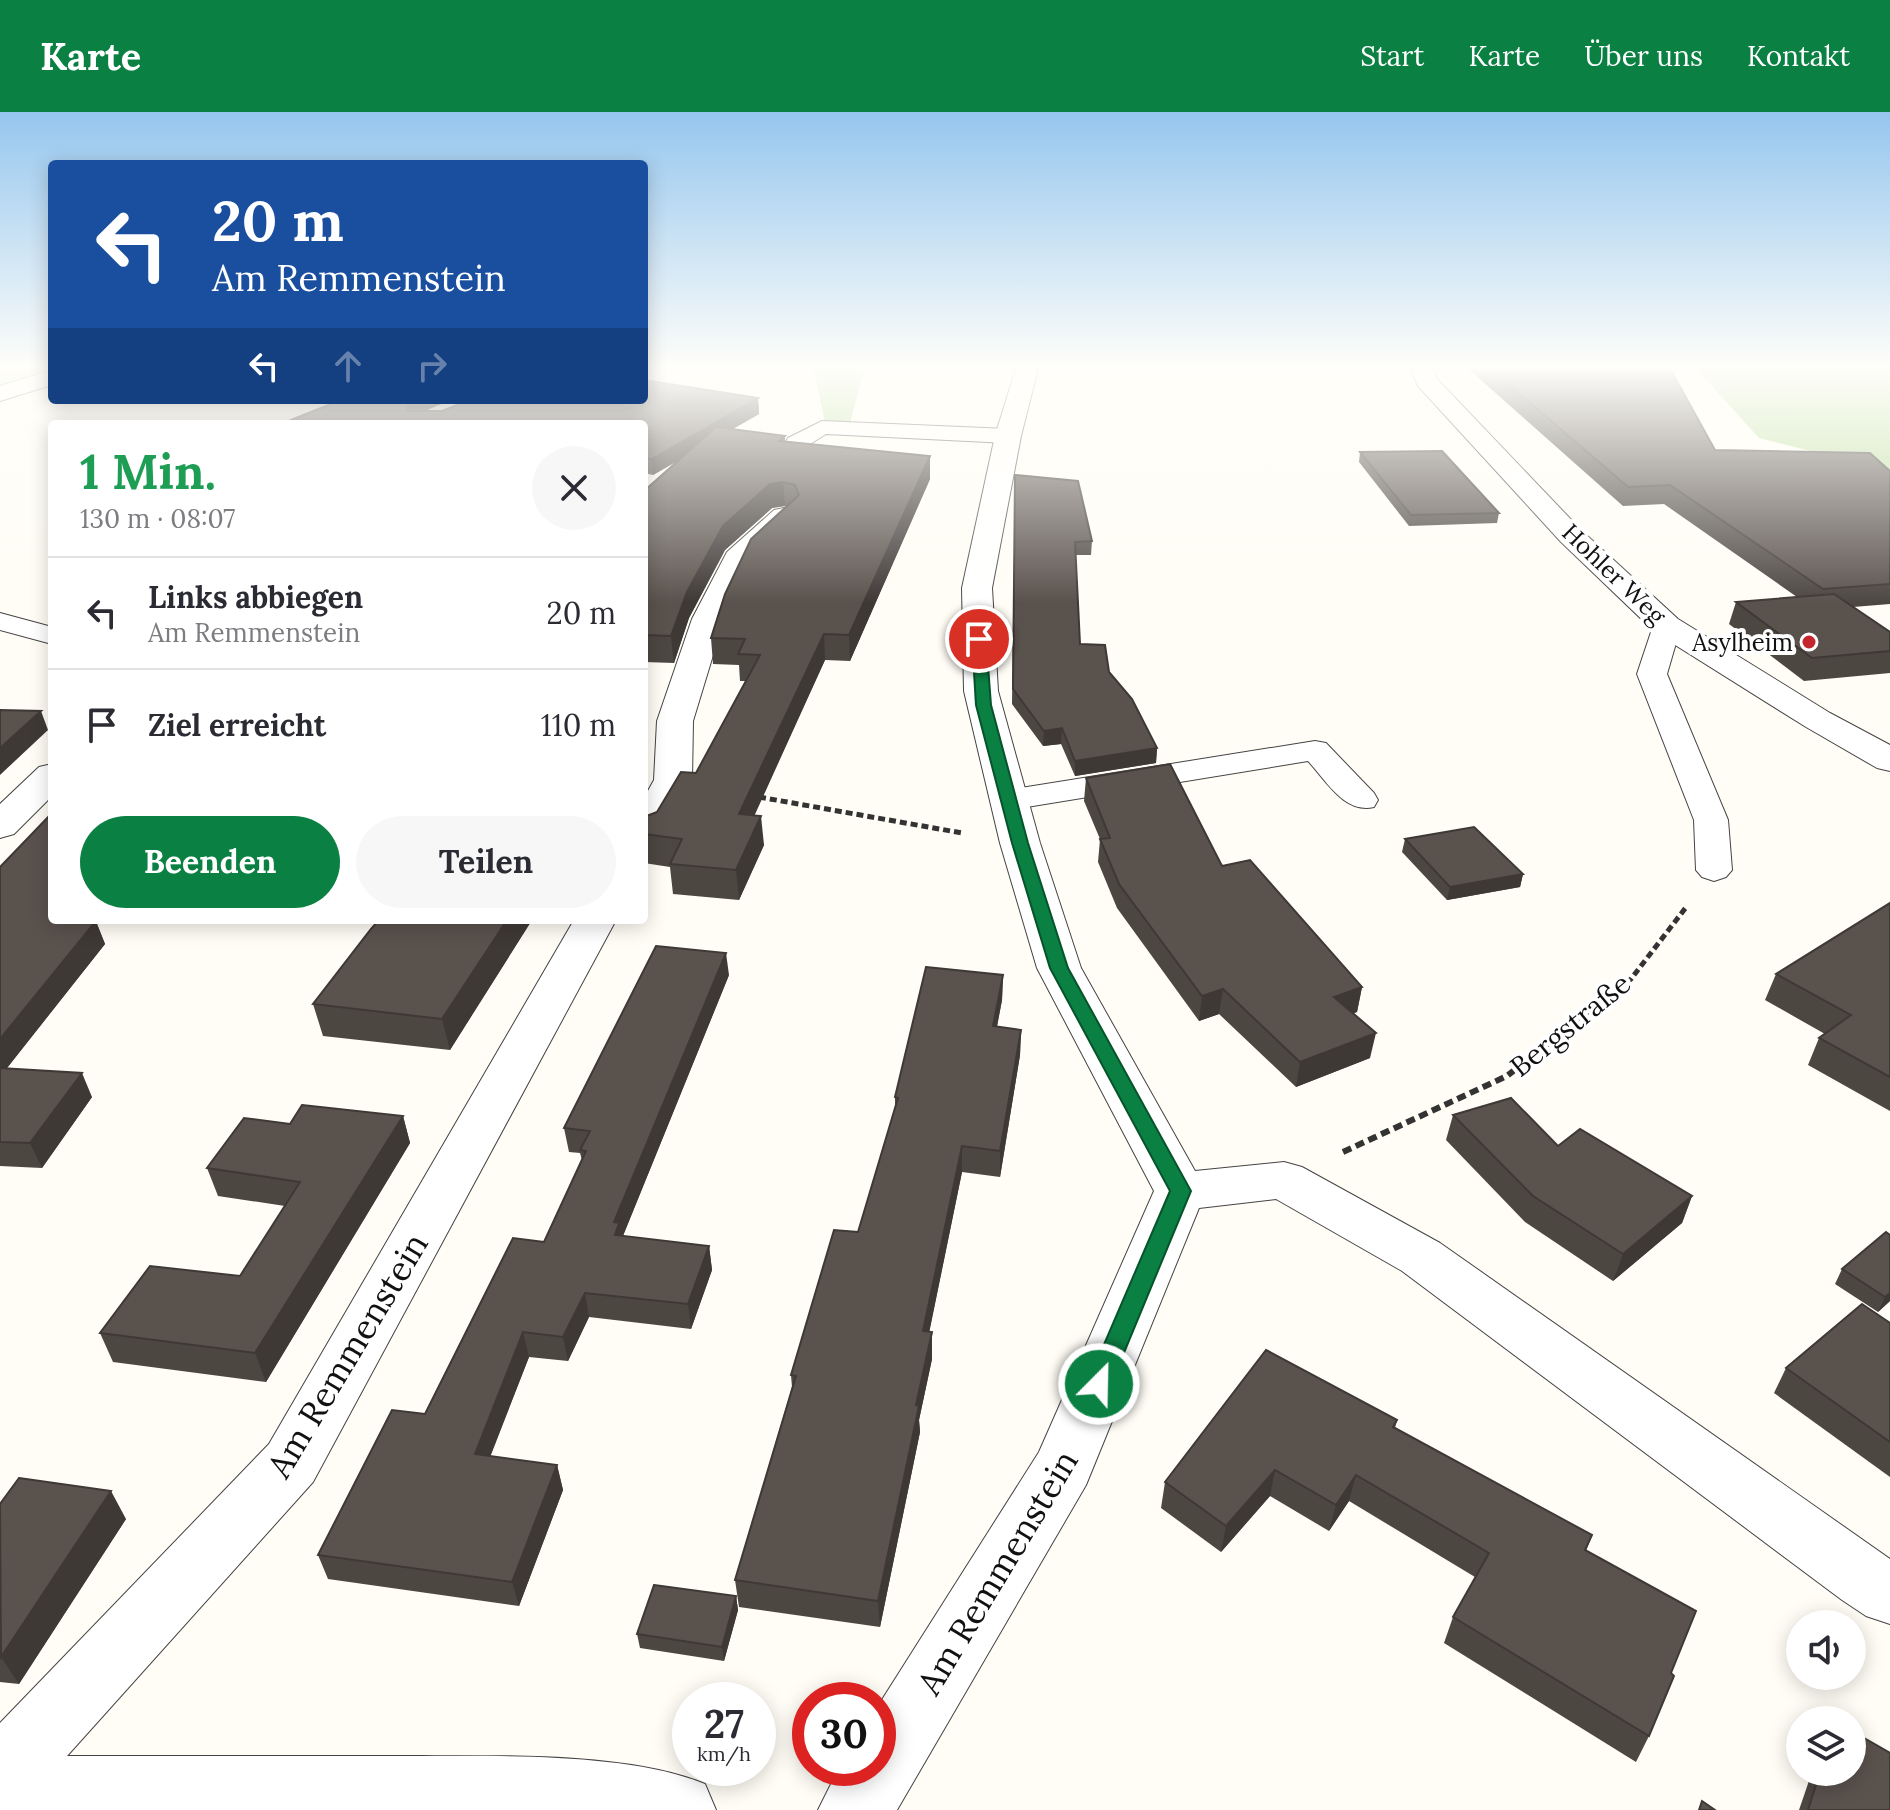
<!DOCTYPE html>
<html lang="de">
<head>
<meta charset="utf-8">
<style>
  body { margin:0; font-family:Lora,serif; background:#f7f7f7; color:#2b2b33; height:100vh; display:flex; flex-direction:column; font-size:30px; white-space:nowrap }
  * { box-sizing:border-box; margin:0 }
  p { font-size:26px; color:#7c7c81 }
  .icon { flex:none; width:44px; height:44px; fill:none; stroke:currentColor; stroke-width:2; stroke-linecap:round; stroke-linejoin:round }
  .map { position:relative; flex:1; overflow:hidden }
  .sheet { position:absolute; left:48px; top:308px; width:600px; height:504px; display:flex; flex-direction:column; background:#fff; border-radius:8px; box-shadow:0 4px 20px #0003 }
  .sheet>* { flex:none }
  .guide { position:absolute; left:48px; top:48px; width:600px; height:244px; border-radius:8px; box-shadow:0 4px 20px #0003; background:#1a4fa0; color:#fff; overflow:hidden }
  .buttons { position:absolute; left:1786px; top:1498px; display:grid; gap:16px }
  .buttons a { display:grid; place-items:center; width:80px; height:80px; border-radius:50%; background:#fff; box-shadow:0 4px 20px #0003; font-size:40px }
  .speed { position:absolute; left:672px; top:1570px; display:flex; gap:16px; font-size:40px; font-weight:700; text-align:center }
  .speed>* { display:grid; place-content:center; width:104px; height:104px; border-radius:50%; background:#fff; box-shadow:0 4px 20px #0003; line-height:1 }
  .speed small { font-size:20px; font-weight:400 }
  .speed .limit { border:12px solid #d22; background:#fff; color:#111 }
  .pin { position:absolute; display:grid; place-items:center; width:68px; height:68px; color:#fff; margin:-34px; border:4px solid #fff; border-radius:50%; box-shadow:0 2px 8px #0007 }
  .me { position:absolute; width:88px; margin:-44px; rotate:23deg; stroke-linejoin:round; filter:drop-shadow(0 0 6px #0008) }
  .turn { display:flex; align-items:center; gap:28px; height:168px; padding:0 32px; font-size:36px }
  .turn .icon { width:104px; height:104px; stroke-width:2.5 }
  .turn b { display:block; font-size:56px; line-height:68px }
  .lanes { display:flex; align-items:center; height:76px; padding:0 32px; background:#0003; justify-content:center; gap:40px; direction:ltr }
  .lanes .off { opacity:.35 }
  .round { display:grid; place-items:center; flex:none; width:84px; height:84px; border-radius:42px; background:#f7f7f7 }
  .headline { display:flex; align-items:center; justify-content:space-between; height:136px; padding:0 32px }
  h1 { font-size:48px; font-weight:700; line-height:60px; color:#1e9e55 }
  .action { display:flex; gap:16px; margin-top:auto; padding:16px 32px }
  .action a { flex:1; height:92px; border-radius:48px; background:#0b8043; color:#fff; font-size:32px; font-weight:700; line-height:92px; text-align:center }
  .action a+a { background:#f7f7f7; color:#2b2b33 }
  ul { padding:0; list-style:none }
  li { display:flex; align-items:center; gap:24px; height:112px; padding:0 32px; border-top:2px solid #e1e1e2 }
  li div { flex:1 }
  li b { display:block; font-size:30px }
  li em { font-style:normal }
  header { display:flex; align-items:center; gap:48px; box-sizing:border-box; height:112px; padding:0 40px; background:#0b8043; color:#fff }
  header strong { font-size:38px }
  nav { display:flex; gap:44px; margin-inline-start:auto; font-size:28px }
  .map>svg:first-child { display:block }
  .forest { fill:#b9dc9c }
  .cemetery { fill:#d9e3c4 }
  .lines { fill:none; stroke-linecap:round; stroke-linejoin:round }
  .service-casing { stroke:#444; stroke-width:2 }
  .minor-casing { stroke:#444; stroke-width:2 }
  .path-far1 { stroke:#333; stroke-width:5; stroke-dasharray:7 4; stroke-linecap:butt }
  .path { stroke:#333; stroke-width:6; stroke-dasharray:9 5; stroke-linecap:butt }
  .service { fill:#fff; fill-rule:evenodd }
  .minor { fill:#fff; fill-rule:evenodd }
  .wall { fill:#4d4742 }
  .shaded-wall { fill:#3f3936 }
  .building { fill:#5a524d; stroke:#3f3936; stroke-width:2 }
  .route { fill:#0b8043; stroke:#07532c; stroke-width:2 }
  .poi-dot { fill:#c4262e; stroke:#fff; stroke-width:3 }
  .labels { text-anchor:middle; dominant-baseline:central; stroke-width:8; stroke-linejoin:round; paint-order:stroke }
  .far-street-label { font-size:24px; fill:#111; stroke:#fff }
  .far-poi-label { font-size:24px; fill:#111; stroke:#fff; text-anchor:end }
  .street-label { font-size:28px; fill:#111; stroke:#fff }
  .near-street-label { font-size:34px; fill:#111; stroke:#fff }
</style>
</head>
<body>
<header>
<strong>Karte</strong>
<nav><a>Start</a><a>Karte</a><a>Über uns</a><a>Kontakt</a></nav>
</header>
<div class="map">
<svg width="1890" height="1698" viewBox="0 0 1890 1698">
  <rect width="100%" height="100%" fill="#fffdf5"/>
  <g class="forest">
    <path d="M 813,253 L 865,253 L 850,311 L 825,311 Z"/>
    <path d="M 1693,253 L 1890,253 L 1890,359 L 1759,326 Z"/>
  </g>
  <path class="cemetery" d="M 0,253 L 52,253 L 52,258 L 0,275 Z"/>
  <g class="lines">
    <defs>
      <g id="service">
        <path d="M 822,309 L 1008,317 L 1019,324 L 1008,331 L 826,322 L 804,336 L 788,336 L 785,331 L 788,326 Z"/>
        <path d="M 0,501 L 52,515 L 52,532 L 0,518 Z"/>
        <path d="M 1667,506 L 1677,508 L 1681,514 L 1667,562 L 1728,708 L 1732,758 L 1726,765 L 1714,769 L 1702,765 L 1696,758 L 1694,708 L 1637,562 L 1653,514 L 1657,508 Z"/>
        <path d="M 1315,629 L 1326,631 L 1374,681 L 1378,688 L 1374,695 C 1344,702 1326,668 1308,649 L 1008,698 L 996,695 L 992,688 L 996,681 L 1008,678 Z"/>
      </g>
      <g id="minor">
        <path d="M 1017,253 L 1039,253 L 1021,324 L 992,476 L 998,579 L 1040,731 L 1081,856 L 1195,1059 L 1284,1050 L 1302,1055 L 1440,1131 L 1890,1447 L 1890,1512 L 1866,1504 L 1842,1488 L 1402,1159 L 1276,1087 L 1199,1096 L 1086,1373 L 897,1698 L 818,1698 L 839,1656 L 878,1656 L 878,1594 L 1039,1340 L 1154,1079 L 1037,856 L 1000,731 L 964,579 L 962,476 L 995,324 Z"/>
        <path d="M 1409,253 L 1431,253 L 1437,267 L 1581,418 L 1678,507 L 1830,601 L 1890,633 L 1890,659 L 1877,656 L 1806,615 L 1656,521 L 1561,430 L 1418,274 Z"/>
        <path d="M 52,258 L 52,273 L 0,289 L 0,274 Z"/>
        <path d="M 784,396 L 794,398 L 798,404 L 750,450 L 724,507 L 693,609 L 692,668 L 658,728 L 644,732 L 644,686 L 654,668 L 657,609 L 692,507 L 727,440 L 774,398 Z"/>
        <path d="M 52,652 L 52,684 L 14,722 L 0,726 L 0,692 L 39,655 Z"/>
        <path d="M 574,808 L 616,808 L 313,1370 L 67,1644 C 181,1644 295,1644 409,1644 C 494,1644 629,1640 705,1672 L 716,1698 L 0,1698 L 0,1611 L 269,1332 Z"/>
      </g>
    </defs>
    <use href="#service" class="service-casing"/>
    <use href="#minor" class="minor-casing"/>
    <g class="path-far1">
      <path d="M 759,685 L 962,721"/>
      <path d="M 1574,911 L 1631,867 L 1687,794"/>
    </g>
    <path class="path" d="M 1343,1040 L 1507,964 L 1577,909"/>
    <use href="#service" class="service"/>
    <use href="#minor" class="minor"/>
  </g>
  <g class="wall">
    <path d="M 1464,253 L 1668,253 L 1715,338 L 1890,359 L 1890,492 L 1853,495 L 1890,520 L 1890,561 L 1804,569 L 1729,512 L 1736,490 L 1797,485 L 1664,392 L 1623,394 Z"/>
    <path d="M 758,286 L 759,302 L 732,317 L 785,324 L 785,329 L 930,344 L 930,367 L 850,549 L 825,548 L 754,703 L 764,733 L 739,788 L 673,782 L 670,755 L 644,751 L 644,705 L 657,700 L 696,661 L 746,569 L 740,569 L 739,553 L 713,552 L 711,526 L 787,394 L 772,396 L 725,438 L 689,506 L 674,551 L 644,550 L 644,379 L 679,348 L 653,363 L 644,361 L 644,312 L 425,299 Z"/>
    <path d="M 1360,340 L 1499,401 L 1497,411 L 1409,414 L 1359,350 Z"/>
    <path d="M 1015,363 L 1092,429 L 1091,443 L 1076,443 L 1080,532 L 1109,560 L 1157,636 L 1156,651 L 1075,664 L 1061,632 L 1043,634 L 1012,592 Z"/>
    <path d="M 1086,666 L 1222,754 L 1362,875 L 1357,900 L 1353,901 L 1370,946 L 1296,975 L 1219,902 L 1199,909 L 1117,796 L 1098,750 L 1100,727 L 1084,689 Z"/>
    <path d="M 1405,727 L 1523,762 L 1520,775 L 1447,788 L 1402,740 Z"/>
    <path d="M 0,755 L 97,812 L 105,832 L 6,957 L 92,985 L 42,1056 L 0,1054 Z"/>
    <path d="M 1890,791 L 1890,999 L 1808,953 L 1819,926 L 1825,922 L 1765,888 L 1776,862 Z"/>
    <path d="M 532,808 L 450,938 L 323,924 L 313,892 Z"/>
    <path d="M 729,863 L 623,1124 L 709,1134 L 712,1158 L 691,1217 L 589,1205 L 568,1249 L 529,1245 L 490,1344 L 557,1353 L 563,1378 L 519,1494 L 328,1467 L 318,1443 L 425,1302 L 544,1130 L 582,1048 L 580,1041 L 569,1040 L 564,1016 Z"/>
    <path d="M 1003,863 L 1002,888 L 997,915 L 1021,918 L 1020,943 L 1000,1065 L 962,1060 L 929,1220 L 932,1247 L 919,1308 L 920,1320 L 880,1515 L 739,1495 L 735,1468 L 792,1275 L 791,1263 L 858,1120 L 895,997 L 895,985 Z"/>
    <path d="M 1453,1003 L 1558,1034 L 1692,1084 L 1682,1111 L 1613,1169 L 1525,1110 L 1446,1028 Z"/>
    <path d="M 403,1004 L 410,1031 L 266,1270 L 113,1250 L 100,1221 L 240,1164 L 285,1094 L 218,1084 L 207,1056 L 290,1012 Z"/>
    <path d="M 1842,1157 L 1890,1189 L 1878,1200 L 1835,1172 Z"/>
    <path d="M 1890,1211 L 1890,1365 L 1774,1281 L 1786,1256 Z"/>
    <path d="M 1397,1308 L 1395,1316 L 1592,1423 L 1586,1439 L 1671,1561 L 1649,1624 L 1636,1650 L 1444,1531 L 1453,1505 L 1475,1465 L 1349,1389 L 1329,1419 L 1270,1384 L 1221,1440 L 1161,1396 L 1165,1370 Z"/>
    <path d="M 0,1392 L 126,1407 L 19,1572 L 0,1570 Z"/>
    <path d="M 736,1484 L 738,1498 L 724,1549 L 640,1536 L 637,1522 Z"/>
    <path d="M 1812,1660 L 1852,1660 L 1890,1698 L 1799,1698 Z"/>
  </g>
  <g class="shaded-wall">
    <path d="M 758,286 L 759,302 L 653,363 L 652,347 Z"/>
    <path d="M 413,288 L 451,288 L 413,304 L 406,299 L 410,289 Z"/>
    <path d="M 930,344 L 930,367 L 850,549 L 849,523 Z"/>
    <path d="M 783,370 L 785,393 L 772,396 L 725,438 L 689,506 L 674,551 L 671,524 L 687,480 L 723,414 L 770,372 Z"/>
    <path d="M 824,522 L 825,548 L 742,731 L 739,702 Z"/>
    <path d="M 41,599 L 48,618 L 0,663 L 0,636 Z"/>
    <path d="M 1062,616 L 1061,632 L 1043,634 L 1044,619 Z"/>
    <path d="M 1157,636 L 1156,651 L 1075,664 L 1075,649 Z"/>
    <path d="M 761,704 L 764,733 L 739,788 L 736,758 Z"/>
    <path d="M 1523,762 L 1520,775 L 1447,788 L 1450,775 Z"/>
    <path d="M 78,808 L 100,808 L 97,812 L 105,832 L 0,965 L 0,927 Z"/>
    <path d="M 507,808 L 532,808 L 450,938 L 442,907 Z"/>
    <path d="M 726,841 L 729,863 L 622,1126 L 615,1123 L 614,1110 Z"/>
    <path d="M 1003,863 L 1002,888 L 992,939 L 993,914 Z"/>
    <path d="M 1362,875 L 1357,900 L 1330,910 L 1334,885 Z"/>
    <path d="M 1223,877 L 1219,902 L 1199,909 L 1202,884 Z"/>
    <path d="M 1021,918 L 1020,943 L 1000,1065 L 1000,1039 Z"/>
    <path d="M 1376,921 L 1370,946 L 1296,975 L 1300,950 Z"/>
    <path d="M 82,961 L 92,985 L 42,1056 L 30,1031 Z"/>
    <path d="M 403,1004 L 410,1031 L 266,1270 L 255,1241 Z"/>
    <path d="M 962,1034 L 962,1060 L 924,1246 L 923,1219 Z"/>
    <path d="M 1692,1084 L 1682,1111 L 1613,1169 L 1623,1142 Z"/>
    <path d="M 709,1134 L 712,1158 L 691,1217 L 688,1192 Z"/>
    <path d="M 585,1181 L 589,1205 L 568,1249 L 563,1225 Z"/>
    <path d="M 1890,1181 L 1890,1189 L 1878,1200 L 1885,1185 Z"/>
    <path d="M 523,1220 L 529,1245 L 482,1366 L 475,1342 Z"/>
    <path d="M 932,1220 L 932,1247 L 919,1308 L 920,1320 L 880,1515 L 878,1489 L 916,1293 Z"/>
    <path d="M 557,1353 L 563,1378 L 519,1494 L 512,1470 Z"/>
    <path d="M 1275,1358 L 1270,1384 L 1221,1440 L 1226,1414 Z"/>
    <path d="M 1356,1363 L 1349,1389 L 1329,1419 L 1336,1393 Z"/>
    <path d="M 111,1379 L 126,1407 L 19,1572 L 1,1545 Z"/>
    <path d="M 736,1484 L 738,1498 L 724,1549 L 722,1535 Z"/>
  </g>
  <g class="building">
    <path d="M 1486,253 L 1668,253 L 1715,338 L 1870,341 L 1890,359 L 1890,472 L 1823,477 L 1670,373 L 1628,375 Z"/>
    <path d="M 644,268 L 758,286 L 652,347 L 644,346 L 644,312 L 281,312 L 341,288 L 413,288 L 410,289 L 406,299 L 442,299 L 470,288 L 644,288 Z"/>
    <path d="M 716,315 L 785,324 L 779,329 L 930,344 L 849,523 L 824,522 L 739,702 L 761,704 L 736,758 L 670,752 L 682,727 L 644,722 L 644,705 L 657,700 L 681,660 L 696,661 L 760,543 L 738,542 L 745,527 L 711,526 L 725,482 L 751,427 L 799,383 L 795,373 L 783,370 L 770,372 L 723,414 L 687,480 L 671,524 L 644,523 L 644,379 Z"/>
    <path d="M 1442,339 L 1499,401 L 1411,403 L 1360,340 Z"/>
    <path d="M 1015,363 L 1078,369 L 1092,429 L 1075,430 L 1080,532 L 1105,533 L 1109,560 L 1132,587 L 1157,636 L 1075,649 L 1062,616 L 1044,619 L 1013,577 Z"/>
    <path d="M 1834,482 L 1890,520 L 1890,539 L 1812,546 L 1736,490 Z"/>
    <path d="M 0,598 L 41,599 L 0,636 Z"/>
    <path d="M 1170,652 L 1222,754 L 1250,748 L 1362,875 L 1334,885 L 1376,921 L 1300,950 L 1223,877 L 1202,884 L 1119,772 L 1100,727 L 1110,726 L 1086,666 Z"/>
    <path d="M 52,701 L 52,808 L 96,809 L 0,927 L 0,755 Z"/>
    <path d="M 1474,715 L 1523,762 L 1450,775 L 1405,727 Z"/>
    <path d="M 1890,791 L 1890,965 L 1819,926 L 1851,903 L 1776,862 Z"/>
    <path d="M 379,808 L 507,808 L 442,907 L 313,892 L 371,817 Z"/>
    <path d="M 656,834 L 726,841 L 614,1110 L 619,1111 L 615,1123 L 709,1134 L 688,1192 L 585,1181 L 563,1225 L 523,1220 L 475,1342 L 557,1353 L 512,1470 L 318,1443 L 392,1298 L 425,1302 L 513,1126 L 544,1130 L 586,1039 L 580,1038 L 590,1019 L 564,1016 Z"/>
    <path d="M 926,855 L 1003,863 L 993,914 L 1021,918 L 1000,1039 L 962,1034 L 923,1219 L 932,1220 L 916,1293 L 919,1294 L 878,1489 L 735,1468 L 796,1264 L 791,1263 L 834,1118 L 858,1120 L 898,986 L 895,985 Z"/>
    <path d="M 0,956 L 82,961 L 30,1031 L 0,1030 Z"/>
    <path d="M 1511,986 L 1558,1034 L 1580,1017 L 1692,1084 L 1623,1142 L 1533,1084 L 1453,1003 Z"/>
    <path d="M 302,993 L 403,1004 L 255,1241 L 100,1221 L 150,1154 L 240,1164 L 300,1070 L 207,1056 L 244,1006 L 290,1012 Z"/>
    <path d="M 1886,1120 L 1890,1123 L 1890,1181 L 1885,1185 L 1842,1157 Z"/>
    <path d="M 1862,1192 L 1890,1211 L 1890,1330 L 1786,1256 Z"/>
    <path d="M 1266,1238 L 1397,1308 L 1393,1315 L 1592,1423 L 1585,1438 L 1696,1499 L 1671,1561 L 1674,1564 L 1649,1624 L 1453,1505 L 1489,1441 L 1356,1363 L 1336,1393 L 1275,1358 L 1226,1414 L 1165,1370 Z"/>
    <path d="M 19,1366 L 111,1379 L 1,1545 L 0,1392 Z"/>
    <path d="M 654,1473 L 736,1484 L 722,1535 L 637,1522 Z"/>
    <path d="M 1852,1619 L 1890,1641 L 1890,1698 L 1808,1698 L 1820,1660 L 1852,1660 Z"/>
    <path d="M 1702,1689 L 1715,1698 L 1699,1698 Z"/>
  </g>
  <linearGradient id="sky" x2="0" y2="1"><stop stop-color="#95c6ee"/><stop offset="0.52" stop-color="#fffefa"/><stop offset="1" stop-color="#fffefa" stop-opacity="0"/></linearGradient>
  <rect width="1890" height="491" fill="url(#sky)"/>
  <path class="route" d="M 979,523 L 986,527 L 991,593 L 1028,731 L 1068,856 L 1191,1079 L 1111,1272 L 1108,1279 L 1099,1282 L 1090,1279 L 1087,1272 L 1170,1079 L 1050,856 L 1012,731 L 976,593 L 972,527 Z"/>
  <circle class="poi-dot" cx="1809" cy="530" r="8"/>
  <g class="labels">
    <g class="far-street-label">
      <text transform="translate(1614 462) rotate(44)">Hohler Weg</text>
    </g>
    <g class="far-poi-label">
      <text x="1793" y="530">Asylheim</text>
    </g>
    <g class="street-label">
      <text transform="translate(1570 913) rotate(-39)">Bergstraße</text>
    </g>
    <g class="near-street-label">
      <text transform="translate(347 1243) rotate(-59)">Am Remmenstein</text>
      <text transform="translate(997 1460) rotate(-59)">Am Remmenstein</text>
    </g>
  </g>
</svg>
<div class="buttons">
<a><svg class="icon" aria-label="sound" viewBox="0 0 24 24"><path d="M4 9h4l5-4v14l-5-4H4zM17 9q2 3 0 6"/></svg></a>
<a><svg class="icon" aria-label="layers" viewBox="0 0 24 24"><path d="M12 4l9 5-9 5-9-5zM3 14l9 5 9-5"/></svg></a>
</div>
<div class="speed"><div>27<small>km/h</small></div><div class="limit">30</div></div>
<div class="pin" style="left:979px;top:527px;background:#d93025"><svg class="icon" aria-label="arrive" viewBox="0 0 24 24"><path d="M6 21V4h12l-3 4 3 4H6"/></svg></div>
<svg class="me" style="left:1099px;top:1272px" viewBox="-20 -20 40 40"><circle r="17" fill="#0b8043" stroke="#fff" stroke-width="3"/><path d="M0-11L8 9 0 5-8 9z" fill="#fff"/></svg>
<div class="guide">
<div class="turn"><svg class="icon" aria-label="left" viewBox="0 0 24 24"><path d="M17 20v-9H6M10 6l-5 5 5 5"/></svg><div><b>20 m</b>Am Remmenstein</div></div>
<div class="lanes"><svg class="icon" aria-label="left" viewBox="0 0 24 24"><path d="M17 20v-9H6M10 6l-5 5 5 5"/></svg><svg class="icon off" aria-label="ahead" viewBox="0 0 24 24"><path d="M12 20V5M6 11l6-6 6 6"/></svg><svg class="icon off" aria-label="right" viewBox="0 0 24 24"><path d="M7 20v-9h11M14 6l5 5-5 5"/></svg></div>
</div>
<section class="sheet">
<div class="headline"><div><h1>1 Min.</h1><p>130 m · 08:07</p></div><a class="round"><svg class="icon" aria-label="close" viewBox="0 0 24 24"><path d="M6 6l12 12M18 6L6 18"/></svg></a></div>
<ul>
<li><svg class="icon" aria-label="left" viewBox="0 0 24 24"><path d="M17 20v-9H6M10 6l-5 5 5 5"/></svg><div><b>Links abbiegen</b><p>Am Remmenstein</p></div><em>20 m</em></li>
<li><svg class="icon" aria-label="arrive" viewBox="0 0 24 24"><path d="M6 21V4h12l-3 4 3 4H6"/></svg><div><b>Ziel erreicht</b></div><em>110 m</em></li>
</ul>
<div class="action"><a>Beenden</a><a>Teilen</a></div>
</section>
</div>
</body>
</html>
